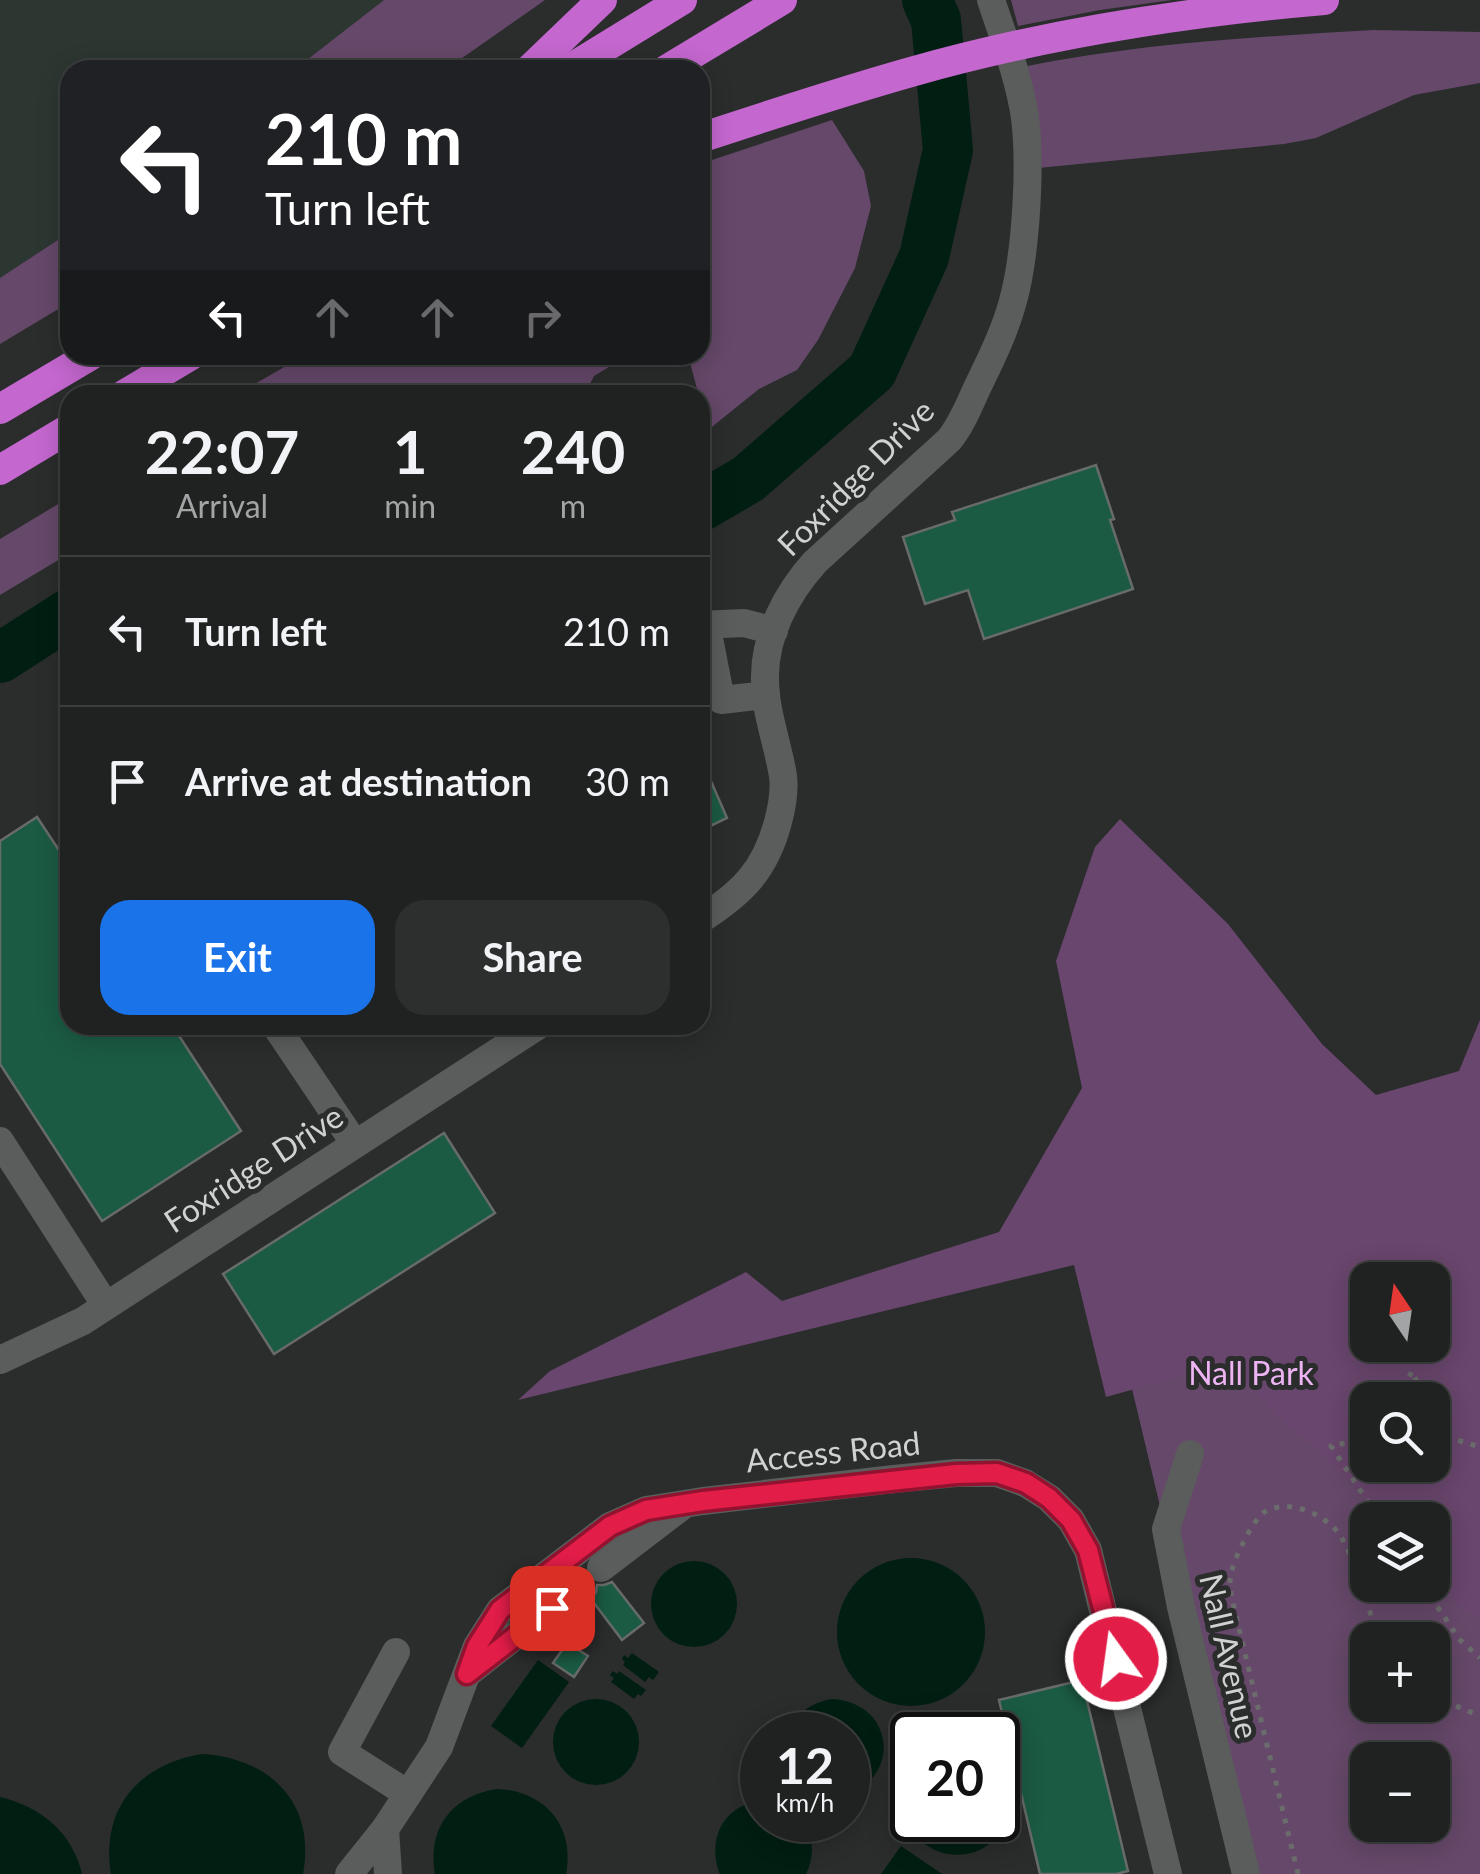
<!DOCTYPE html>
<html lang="en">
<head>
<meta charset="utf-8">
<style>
  body { margin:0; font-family:Lato,sans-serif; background:#2d2f2e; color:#f1f3f6; height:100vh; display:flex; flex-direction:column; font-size:38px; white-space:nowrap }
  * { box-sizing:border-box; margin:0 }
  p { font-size:32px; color:#a2a4a5 }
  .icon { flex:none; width:55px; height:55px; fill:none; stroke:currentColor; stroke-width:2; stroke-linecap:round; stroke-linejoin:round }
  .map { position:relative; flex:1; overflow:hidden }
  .details { position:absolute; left:60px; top:385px; width:650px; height:650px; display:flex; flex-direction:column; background:#202221; border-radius:30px; box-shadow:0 5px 25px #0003,0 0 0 2px #3d3f3f }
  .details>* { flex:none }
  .top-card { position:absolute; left:60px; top:60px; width:650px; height:305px; border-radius:30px; box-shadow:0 5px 25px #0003,0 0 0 2px #3d3f3f; background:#202124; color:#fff; overflow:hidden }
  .needle { width:65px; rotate:347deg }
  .fabs { position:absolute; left:1350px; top:1262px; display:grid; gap:20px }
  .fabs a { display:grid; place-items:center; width:100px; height:100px; border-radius:20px; background:#202221; box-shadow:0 5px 25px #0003,0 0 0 2px #3d3f3f; font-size:50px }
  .speed { position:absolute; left:740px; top:1712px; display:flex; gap:20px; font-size:50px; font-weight:700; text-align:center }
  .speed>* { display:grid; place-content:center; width:130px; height:130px; border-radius:50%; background:#202221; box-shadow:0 5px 25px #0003,0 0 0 2px #3d3f3f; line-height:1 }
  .speed small { font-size:25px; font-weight:400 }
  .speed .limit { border:5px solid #111; border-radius:15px; background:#fff; color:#111 }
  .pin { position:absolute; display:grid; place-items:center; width:85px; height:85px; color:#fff; margin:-42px; border-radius:20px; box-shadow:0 5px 15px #0006 }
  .me { position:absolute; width:110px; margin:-55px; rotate:346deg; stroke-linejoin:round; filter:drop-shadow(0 0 8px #0008) }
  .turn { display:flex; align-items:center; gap:35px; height:210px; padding:0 40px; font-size:45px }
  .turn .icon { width:130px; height:130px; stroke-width:2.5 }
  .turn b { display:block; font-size:70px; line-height:85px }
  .lanes { display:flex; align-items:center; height:95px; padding:0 40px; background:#0003; justify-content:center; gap:50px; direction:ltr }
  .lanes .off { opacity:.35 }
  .eta { display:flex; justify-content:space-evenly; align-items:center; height:170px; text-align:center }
  .eta b { font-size:60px; font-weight:700; line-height:70px }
  .button { display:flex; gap:20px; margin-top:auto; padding:20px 40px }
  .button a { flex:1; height:115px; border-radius:30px; background:#1a73e8; color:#fff; font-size:40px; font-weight:700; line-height:115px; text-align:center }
  .button a+a { background:#2d2f2e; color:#f1f3f6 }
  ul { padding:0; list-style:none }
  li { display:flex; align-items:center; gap:30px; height:150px; padding:0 40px; border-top:2px solid #3d3f3f }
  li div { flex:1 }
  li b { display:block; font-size:38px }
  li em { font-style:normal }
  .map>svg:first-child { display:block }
  .built { fill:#2d3732 }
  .green { fill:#66486a; fill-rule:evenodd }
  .forest { fill:#69466d; fill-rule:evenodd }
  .water { fill:#001e12 }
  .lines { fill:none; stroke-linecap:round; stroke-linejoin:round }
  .river { stroke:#001e12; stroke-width:50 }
  .building { fill:#1b5b43; stroke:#676b69; stroke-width:2.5 }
  .path { stroke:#6a6d6c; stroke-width:5; stroke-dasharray:5 8; stroke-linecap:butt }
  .minor { stroke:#5a5d5b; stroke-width:28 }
  .highway { stroke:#c467cf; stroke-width:30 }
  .route-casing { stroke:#92132f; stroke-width:25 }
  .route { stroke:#e11d48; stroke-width:18 }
  .labels { text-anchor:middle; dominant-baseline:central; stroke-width:10; stroke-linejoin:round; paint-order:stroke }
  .street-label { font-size:32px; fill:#d0d2d1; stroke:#2a2d2c }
  .park-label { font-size:32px; fill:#edb3f3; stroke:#2a2d2c }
</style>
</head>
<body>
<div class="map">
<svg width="1480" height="1874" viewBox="0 0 1480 1874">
  <rect width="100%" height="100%" fill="#2a2d2c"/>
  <path class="built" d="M 0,0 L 384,0 L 294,70 L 70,70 L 70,232 L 0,278 Z"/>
  <g class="green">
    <path d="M 384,0 L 545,0 L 445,70 L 294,70 Z"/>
    <path d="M 1011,0 L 1172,0 L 1100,10 L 1018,26 Z"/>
    <path d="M 1373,30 L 1480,32 L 1480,83 L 1414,95 L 1316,138 L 1284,144 L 1038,168 L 1034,105 L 1027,66 C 1143,43 1256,37 1373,30 Z"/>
    <path d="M 832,120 L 864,171 L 871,206 L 855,268 L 818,340 L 797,370 L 759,389 L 708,430 L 688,355 L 700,355 L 700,164 Z"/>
    <path d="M 70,232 L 70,302 L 0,344 L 0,278 Z"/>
    <path d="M 305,355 L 629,355 L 594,376 L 584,395 L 236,395 Z"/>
    <path d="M 70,497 L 70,553 L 0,595 L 0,539 Z"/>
    <path d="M 1480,1189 L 1480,1874 L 1248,1874 L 1105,1276 ZM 1368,1280 L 1432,1280 L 1432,1345 L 1368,1345 ZM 1368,1400 L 1432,1400 L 1432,1465 L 1368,1465 ZM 1368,1520 L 1432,1520 L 1432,1585 L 1368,1585 ZM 1368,1640 L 1432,1640 L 1432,1705 L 1368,1705 ZM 1368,1760 L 1432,1760 L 1432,1825 L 1368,1825 Z"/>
  </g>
  <path class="forest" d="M 1120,819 L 1228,924 L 1322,1044 L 1376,1095 L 1459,1071 L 1480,1020 L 1480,1621 L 1448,1596 L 1433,1578 L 1432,1520 L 1384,1520 L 1353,1483 L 1286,1423 L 1228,1363 L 1106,1397 L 1074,1265 L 518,1400 L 550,1371 L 746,1272 L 782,1301 L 999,1232 L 1082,1088 L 1056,961 L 1095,847 ZM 1432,1280 L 1432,1345 L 1368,1345 L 1368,1280 ZM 1432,1400 L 1432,1465 L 1368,1465 L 1368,1400 Z"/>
  <g class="water">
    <circle cx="911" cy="1632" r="74"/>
    <circle cx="694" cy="1604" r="43"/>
    <path d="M 632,1653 L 659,1672 L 653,1680 L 649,1677 L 645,1682 L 623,1665 L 625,1662 L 622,1659 L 624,1655 L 628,1658 Z"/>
    <path d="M 538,1660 L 569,1682 L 522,1748 L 491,1726 Z"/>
    <path d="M 613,1671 L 617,1674 L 619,1671 L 646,1690 L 641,1696 L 638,1694 L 634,1699 L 611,1682 L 614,1678 L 610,1675 Z"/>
    <circle cx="596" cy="1742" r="43"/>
    <path d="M 832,1699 C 892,1702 903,1773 848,1795 L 848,1735 L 787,1735 C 795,1714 810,1703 832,1699 Z"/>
    <path d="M 202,1754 C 270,1758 316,1803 303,1874 L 111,1874 C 100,1809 139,1764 202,1754 Z"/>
    <path d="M 497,1789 C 545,1791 575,1826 566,1874 L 435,1874 C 427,1829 451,1796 497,1789 Z"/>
    <path d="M 998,1793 C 1027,1874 895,1874 912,1800 L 912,1820 L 998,1820 Z"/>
    <path d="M 0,1797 C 41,1807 72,1832 82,1874 L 0,1874 Z"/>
    <path d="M 762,1801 L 762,1820 L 802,1820 C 814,1838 815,1855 806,1874 L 720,1874 L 719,1872 C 707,1837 725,1804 762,1801 Z"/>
    <path d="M 901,1846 L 942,1874 L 881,1874 Z"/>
  </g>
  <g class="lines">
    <g class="river">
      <path d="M 700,507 L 748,479 L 872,371 L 924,257 L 948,150 L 936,20 L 927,0"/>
      <path d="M 0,658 L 70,613"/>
    </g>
  </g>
  <g class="building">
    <path d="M 1096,465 L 1114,519 L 1110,520 L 1133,589 L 984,639 L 968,590 L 925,604 L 903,537 L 955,520 L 952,512 Z"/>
    <path d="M 700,756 L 727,818 L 700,831 Z"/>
    <path d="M 37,817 L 70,867 L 70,1025 L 172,1025 L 241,1131 L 102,1221 L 0,1064 L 0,841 Z"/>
    <path d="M 444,1133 L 495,1213 L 274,1354 L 223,1274 Z"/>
    <path d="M 612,1582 L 644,1623 L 622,1640 L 591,1599 L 596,1592 L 597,1585 L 604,1585 Z"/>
    <path d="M 567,1643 L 588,1656 L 574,1677 L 553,1663 Z"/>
    <path d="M 1082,1680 L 1128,1871 L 1116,1874 L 1040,1874 L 999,1700 Z"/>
  </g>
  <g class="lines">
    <g class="path">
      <path d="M 1398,1400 L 1412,1371 L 1425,1400"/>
      <path d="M 1432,1416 L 1441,1435 L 1480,1447"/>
      <path d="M 1368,1446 L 1361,1440 L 1331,1446 L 1380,1520"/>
      <path d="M 1423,1585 L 1459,1639 L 1480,1658"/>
      <path d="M 1432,1696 L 1480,1716"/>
      <path d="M 1298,1874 L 1231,1595 C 1231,1590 1230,1585 1230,1579 C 1231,1564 1253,1518 1266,1511 C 1289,1499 1321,1513 1337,1531 C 1353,1550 1370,1614 1379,1640"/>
    </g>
    <g class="minor">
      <path d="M 706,623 L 721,700 L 766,695"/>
      <path d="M 700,625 L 744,623 L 774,631"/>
      <path d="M 700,920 C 742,893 765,871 778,822 C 782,807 785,792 783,776 C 778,744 765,712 765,679 C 764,636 787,593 815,562 L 949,440 C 962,424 969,405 978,386 C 991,359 1005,331 1013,301 C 1026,254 1031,166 1025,118 C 1019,77 1004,39 991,0"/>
      <path d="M 275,1025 L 355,1144"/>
      <path d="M 0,1141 L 106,1306"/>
      <path d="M 0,1360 L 83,1321 L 539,1025"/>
      <path d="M 1190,1454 L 1166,1529 L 1181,1607 L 1246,1874"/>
      <path d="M 601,1568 L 681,1507"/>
      <path d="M 396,1652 L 342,1752 L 408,1794"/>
      <path d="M 468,1673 L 580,1585"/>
      <path d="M 385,1829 L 388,1874"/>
      <path d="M 349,1874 L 385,1829 L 439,1747 L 477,1646 L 500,1610 L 610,1526 L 646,1510 L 703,1501 L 894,1479 L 956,1473 L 997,1473 L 1025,1483 L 1049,1498 L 1071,1520 L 1088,1550 L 1168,1874"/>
    </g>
    <g class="highway">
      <path d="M 529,70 L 602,0"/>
      <path d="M 568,70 L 682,0"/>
      <path d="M 666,70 L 782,0"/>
      <path d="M 700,138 C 770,115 840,92 911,72 C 1045,34 1185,12 1324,0"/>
      <path d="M 124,395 L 191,355"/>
      <path d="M 0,409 L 91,355"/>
      <path d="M 0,470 L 70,428"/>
    </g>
  </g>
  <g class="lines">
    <defs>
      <path id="route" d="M 552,1608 L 467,1674 L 477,1646 L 500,1610 L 610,1526 L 646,1510 L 703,1501 L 956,1474 L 997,1473 L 1026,1483 L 1049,1498 L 1071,1520 L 1088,1550 L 1116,1659"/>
    </defs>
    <use href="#route" class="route-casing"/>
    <use href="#route" class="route"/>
  </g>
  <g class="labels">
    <g class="street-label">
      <text transform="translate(855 477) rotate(-45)">Foxridge Drive</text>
      <text transform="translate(253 1168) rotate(-33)">Foxridge Drive</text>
      <text transform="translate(833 1451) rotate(-6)">Access Road</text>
      <text transform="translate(1230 1656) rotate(77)">Nall Avenue</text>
    </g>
    <g class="park-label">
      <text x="1251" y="1372">Nall Park</text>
    </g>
  </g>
</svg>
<div class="fabs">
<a><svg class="needle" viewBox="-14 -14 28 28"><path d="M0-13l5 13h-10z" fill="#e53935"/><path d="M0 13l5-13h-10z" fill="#a2a4a5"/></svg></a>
<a><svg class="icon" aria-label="search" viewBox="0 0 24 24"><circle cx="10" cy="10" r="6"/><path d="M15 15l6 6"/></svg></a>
<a><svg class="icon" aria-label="layers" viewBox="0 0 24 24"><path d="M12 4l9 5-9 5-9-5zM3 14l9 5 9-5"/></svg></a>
<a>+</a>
<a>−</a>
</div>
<div class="speed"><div>12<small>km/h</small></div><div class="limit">20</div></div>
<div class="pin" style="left:552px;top:1608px;background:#d93025"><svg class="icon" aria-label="arrive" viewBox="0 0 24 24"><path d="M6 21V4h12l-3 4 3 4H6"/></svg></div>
<svg class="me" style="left:1116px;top:1659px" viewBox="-20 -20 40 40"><circle r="17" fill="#e11d48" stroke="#fff" stroke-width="3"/><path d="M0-11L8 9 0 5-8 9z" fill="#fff"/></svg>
<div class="top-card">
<div class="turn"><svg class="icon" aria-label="left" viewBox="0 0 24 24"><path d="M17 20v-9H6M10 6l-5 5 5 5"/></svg><div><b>210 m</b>Turn left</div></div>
<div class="lanes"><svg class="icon" aria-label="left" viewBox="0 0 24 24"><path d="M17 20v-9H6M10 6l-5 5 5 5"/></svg><svg class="icon off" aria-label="ahead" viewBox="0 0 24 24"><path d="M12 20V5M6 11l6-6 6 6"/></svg><svg class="icon off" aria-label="ahead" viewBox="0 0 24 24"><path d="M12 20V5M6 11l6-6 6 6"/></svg><svg class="icon off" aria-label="right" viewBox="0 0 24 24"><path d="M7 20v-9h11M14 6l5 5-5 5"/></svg></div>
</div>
<section class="details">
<div class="eta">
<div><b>22:07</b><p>Arrival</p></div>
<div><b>1</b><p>min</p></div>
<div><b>240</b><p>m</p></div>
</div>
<ul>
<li><svg class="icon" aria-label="left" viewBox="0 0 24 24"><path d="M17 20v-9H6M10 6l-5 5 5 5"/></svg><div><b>Turn left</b></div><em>210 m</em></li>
<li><svg class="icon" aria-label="arrive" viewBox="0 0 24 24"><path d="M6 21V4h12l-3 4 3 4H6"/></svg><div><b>Arrive at destination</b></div><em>30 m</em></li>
</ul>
<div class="button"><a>Exit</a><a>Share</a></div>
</section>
</div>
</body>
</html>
